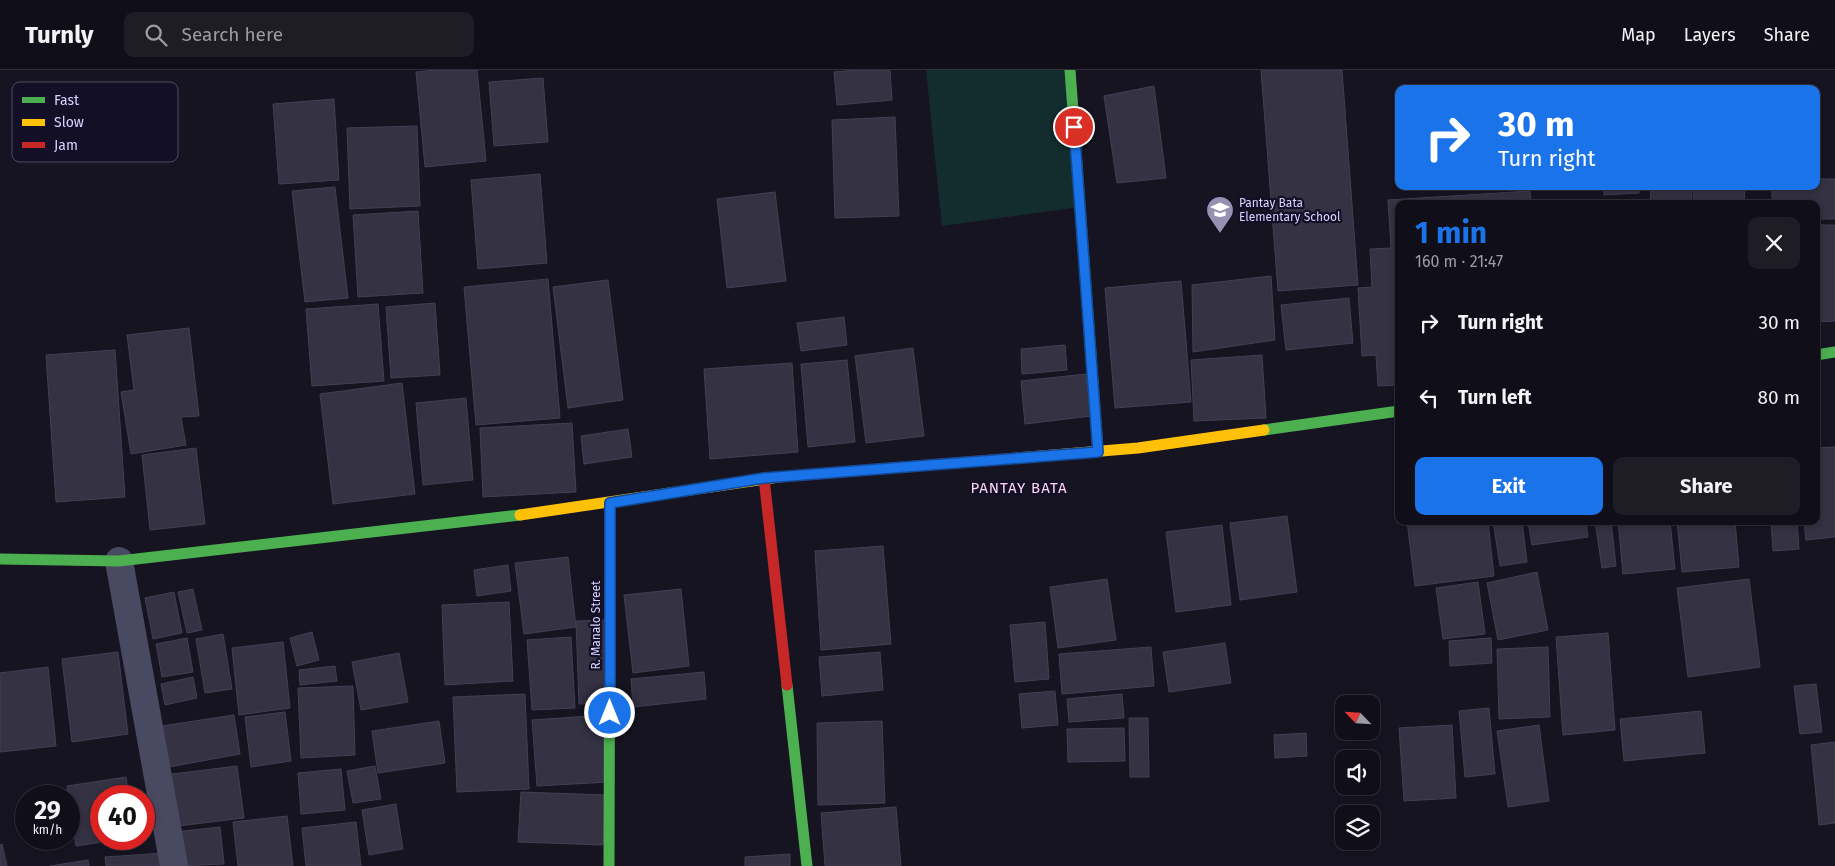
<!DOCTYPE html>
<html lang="en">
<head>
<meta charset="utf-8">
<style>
  body { margin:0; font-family:"Fira Sans",sans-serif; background:#1e1d26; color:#f1f3f6; height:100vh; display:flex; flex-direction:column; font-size:19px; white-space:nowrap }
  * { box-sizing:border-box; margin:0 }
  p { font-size:16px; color:#9c9ca2 }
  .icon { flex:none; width:28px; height:28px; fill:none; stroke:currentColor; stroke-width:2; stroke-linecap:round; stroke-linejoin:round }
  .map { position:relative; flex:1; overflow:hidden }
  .drawer { position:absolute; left:1395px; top:130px; width:425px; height:325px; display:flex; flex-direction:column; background:#100f19; border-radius:10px; box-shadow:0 2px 8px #0003,0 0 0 1px #302f38 }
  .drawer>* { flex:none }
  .banner { position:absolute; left:1395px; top:15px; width:425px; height:105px; border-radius:10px; box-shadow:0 2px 8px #0003,0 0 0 1px #302f38; background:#1a73e8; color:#fff; overflow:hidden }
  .needle { width:32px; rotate:295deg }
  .controls { position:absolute; left:1335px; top:625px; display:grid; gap:10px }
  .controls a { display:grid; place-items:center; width:45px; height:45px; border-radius:10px; background:#100f19; box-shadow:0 2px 8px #0003,0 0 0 1px #302f38; font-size:25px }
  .speed { position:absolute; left:15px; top:715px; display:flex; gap:10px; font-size:25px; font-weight:700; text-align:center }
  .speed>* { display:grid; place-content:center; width:65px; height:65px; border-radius:50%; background:#100f19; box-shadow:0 2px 8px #0003,0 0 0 1px #302f38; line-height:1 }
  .speed small { font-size:12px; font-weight:400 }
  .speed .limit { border:8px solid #d22; background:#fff; color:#111 }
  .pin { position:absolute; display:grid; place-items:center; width:42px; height:42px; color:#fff; margin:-21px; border:2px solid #fff; border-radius:50%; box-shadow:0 1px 5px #0007 }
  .me { position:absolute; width:55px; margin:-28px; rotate:0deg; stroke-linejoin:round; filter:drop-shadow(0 0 4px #0008) }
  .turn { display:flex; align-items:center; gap:18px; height:105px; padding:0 20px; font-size:22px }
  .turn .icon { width:65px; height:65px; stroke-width:2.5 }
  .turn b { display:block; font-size:35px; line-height:42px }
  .round { display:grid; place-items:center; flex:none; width:52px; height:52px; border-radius:10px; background:#1e1d26 }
  .headline { display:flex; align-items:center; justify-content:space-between; height:85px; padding:0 20px }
  h1 { font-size:30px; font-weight:700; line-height:38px; color:#1a73e8 }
  .action { display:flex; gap:10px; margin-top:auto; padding:10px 20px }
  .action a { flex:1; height:58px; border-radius:10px; background:#1a73e8; color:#fff; font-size:20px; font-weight:700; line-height:58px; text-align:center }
  .action a+a { background:#1e1d26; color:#f1f3f6 }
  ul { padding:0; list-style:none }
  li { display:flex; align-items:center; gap:15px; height:75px; padding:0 20px }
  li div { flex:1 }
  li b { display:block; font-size:19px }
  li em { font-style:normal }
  header { display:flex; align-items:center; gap:30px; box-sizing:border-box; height:70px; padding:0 25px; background:#100f19; border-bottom:1px solid #302f38 }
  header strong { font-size:24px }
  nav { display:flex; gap:28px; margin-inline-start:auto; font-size:18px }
  .search { width:350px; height:45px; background:#1e1d26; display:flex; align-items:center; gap:12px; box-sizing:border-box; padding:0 18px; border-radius:10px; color:#9c9ca2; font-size:19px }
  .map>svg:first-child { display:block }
  .green { fill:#132c2d }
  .building { fill:#343243; stroke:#433f54 }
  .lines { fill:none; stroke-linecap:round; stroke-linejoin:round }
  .street { stroke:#4a4962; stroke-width:28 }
  .fast { stroke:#4caf50; stroke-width:11 }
  .slow { stroke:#ffc107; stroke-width:11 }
  .jam { stroke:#c62828; stroke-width:11 }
  .route-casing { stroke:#114b97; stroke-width:12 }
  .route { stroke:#1a73e8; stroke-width:9 }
  .labels { text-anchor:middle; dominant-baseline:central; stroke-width:4.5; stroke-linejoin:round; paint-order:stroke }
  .poi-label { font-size:12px; fill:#d9d4ff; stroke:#130f26; text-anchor:start }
  .street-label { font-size:12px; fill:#d9d4ff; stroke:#130f26 }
  .quarter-label { font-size:15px; letter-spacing:1px; fill:#ffd6f0; stroke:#130f26 }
  .key { fill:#130f26; stroke:#4e4a67; stroke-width:1 }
  .key-label { font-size:14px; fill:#d9d4ff }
</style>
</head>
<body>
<header>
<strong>Turnly</strong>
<div class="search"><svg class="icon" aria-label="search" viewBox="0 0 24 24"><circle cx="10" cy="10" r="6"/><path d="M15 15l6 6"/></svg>Search here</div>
<nav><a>Map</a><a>Layers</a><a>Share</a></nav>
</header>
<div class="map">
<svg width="1835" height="796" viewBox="0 0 1835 796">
  <rect width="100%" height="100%" fill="#161421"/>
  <path class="green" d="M 926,0 L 1070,0 L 1080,137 L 942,156 Z"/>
  <g class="building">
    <path d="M 436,0 L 477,0 L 486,91 L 425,97 L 416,2 Z"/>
    <path d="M 856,0 L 890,0 L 892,30 L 837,35 L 834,2 Z"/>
    <path d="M 1261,0 L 1342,0 L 1358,215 L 1278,221 Z"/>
    <path d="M 543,8 L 548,72 L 494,76 L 489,12 Z"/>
    <path d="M 1154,16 L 1166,108 L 1117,113 L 1104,26 Z"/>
    <path d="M 334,29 L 339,110 L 279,114 L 273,34 Z"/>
    <path d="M 895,47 L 899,146 L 835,148 L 832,50 Z"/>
    <path d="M 417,56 L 420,136 L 350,139 L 347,58 Z"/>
    <path d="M 540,104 L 547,193 L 478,199 L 471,110 Z"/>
    <path d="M 1816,109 L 1835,109 L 1835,149 L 1816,149 L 1816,134 L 1772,134 L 1772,116 L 1816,116 Z"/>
    <path d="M 1604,116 L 1639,116 L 1639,123 L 1604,125 Z"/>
    <path d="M 1651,116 L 1692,116 L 1691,134 L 1650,134 Z"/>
    <path d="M 1693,116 L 1744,116 L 1745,134 L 1694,134 Z"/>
    <path d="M 335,117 L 348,228 L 305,232 L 292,121 Z"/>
    <path d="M 1530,121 L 1531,134 L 1399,134 L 1399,315 L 1378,316 L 1376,285 L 1362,286 L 1358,218 L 1372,217 L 1370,179 L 1391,178 L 1388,130 Z"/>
    <path d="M 775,122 L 786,211 L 727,218 L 717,129 Z"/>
    <path d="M 418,141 L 423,223 L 358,227 L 353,145 Z"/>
    <path d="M 1816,155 L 1835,155 L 1835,251 L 1816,252 Z"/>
    <path d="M 1271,206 L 1275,270 L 1193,282 L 1192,215 Z"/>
    <path d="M 548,209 L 560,348 L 476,355 L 464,217 Z"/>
    <path d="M 608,210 L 623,330 L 568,338 L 553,217 Z"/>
    <path d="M 1181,211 L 1191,332 L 1115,338 L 1105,218 Z"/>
    <path d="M 1349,228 L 1353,273 L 1286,280 L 1281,235 Z"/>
    <path d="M 435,233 L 440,305 L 391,308 L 386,237 Z"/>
    <path d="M 378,234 L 384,311 L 312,316 L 306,239 Z"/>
    <path d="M 844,247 L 847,275 L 801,281 L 797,253 Z"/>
    <path d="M 189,258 L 199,346 L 181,347 L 186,375 L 131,384 L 121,322 L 134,320 L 127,265 Z"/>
    <path d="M 1065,275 L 1067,300 L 1022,304 L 1021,279 Z"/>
    <path d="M 913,278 L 924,366 L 866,373 L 855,286 Z"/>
    <path d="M 115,280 L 125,427 L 56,432 L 46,285 Z"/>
    <path d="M 1262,285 L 1266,348 L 1194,351 L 1191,290 Z"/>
    <path d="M 847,290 L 855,372 L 808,377 L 801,294 Z"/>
    <path d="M 792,293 L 798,382 L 710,389 L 704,299 Z"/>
    <path d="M 1086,304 L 1091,346 L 1025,354 L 1021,311 Z"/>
    <path d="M 402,313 L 415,424 L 333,434 L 320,324 Z"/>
    <path d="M 466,328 L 473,410 L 423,415 L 416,333 Z"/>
    <path d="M 572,353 L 576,422 L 483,427 L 480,358 Z"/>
    <path d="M 628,359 L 632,387 L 584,394 L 581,366 Z"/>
    <path d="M 1835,377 L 1835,467 L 1806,470 L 1804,451 L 1816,451 L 1816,378 Z"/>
    <path d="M 196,378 L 205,454 L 150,460 L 142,385 Z"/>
    <path d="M 1287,446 L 1297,522 L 1240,530 L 1230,453 Z"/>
    <path d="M 1407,451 L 1488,451 L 1494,506 L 1415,516 Z"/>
    <path d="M 1493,451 L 1522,451 L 1527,492 L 1500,496 Z"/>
    <path d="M 1528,451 L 1586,451 L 1588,467 L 1532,475 Z"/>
    <path d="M 1595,451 L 1611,451 L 1616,496 L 1602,498 Z"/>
    <path d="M 1618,451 L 1670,451 L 1675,499 L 1623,504 Z"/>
    <path d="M 1677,451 L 1735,451 L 1739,497 L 1682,502 Z"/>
    <path d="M 1771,451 L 1797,451 L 1799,479 L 1773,481 Z"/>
    <path d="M 1222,455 L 1231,535 L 1176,542 L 1166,462 Z"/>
    <path d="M 883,476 L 891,574 L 821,580 L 815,481 Z"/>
    <path d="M 568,487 L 576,557 L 524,564 L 515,493 Z"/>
    <path d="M 508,495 L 511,521 L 477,526 L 474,500 Z"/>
    <path d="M 1537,502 L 1548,560 L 1498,570 L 1487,513 Z"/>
    <path d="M 1107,509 L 1116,570 L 1058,578 L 1050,517 Z"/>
    <path d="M 1749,509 L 1760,597 L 1688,607 L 1677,518 Z"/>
    <path d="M 1478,512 L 1485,564 L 1443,569 L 1436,518 Z"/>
    <path d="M 193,519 L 202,560 L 187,563 L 178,522 Z"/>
    <path d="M 681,519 L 689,596 L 633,603 L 624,525 Z"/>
    <path d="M 174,522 L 182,563 L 153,569 L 145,528 Z"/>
    <path d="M 509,532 L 513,611 L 445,615 L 442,535 Z"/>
    <path d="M 606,550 L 610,633 L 579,634 L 576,551 Z"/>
    <path d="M 1045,552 L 1049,609 L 1015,612 L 1010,555 Z"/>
    <path d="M 312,562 L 319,590 L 297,596 L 290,568 Z"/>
    <path d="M 1608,563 L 1615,660 L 1563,665 L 1556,567 Z"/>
    <path d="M 223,564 L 232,619 L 205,623 L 196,569 Z"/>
    <path d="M 571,567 L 575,638 L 532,640 L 527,570 Z"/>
    <path d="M 187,568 L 193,602 L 162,607 L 156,574 Z"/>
    <path d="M 1491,568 L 1492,593 L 1450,596 L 1449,571 Z"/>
    <path d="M 283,572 L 290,638 L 239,645 L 232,578 Z"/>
    <path d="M 1225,573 L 1231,613 L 1169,622 L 1163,582 Z"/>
    <path d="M 1151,577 L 1154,616 L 1062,624 L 1059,584 Z"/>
    <path d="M 1548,577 L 1550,647 L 1499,649 L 1497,579 Z"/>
    <path d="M 118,582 L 128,664 L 72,672 L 62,589 Z"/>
    <path d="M 880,582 L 883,620 L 822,626 L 819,587 Z"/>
    <path d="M 399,583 L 408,632 L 361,640 L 352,592 Z"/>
    <path d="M 335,596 L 337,611 L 300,615 L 299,600 Z"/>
    <path d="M 48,597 L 56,676 L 0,682 L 0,603 Z"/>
    <path d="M 704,602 L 706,629 L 633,637 L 631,609 Z"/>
    <path d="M 193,607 L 197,628 L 165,635 L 161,614 Z"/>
    <path d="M 1816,614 L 1822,662 L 1800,664 L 1794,616 Z"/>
    <path d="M 353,616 L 355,685 L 301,688 L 298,618 Z"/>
    <path d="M 1055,621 L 1058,655 L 1022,658 L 1019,624 Z"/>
    <path d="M 525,624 L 529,719 L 457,722 L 453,627 Z"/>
    <path d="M 1122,624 L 1124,648 L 1069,652 L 1067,629 Z"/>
    <path d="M 1489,638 L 1495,704 L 1465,707 L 1459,641 Z"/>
    <path d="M 1701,641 L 1705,683 L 1624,691 L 1620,649 Z"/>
    <path d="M 285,642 L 291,691 L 251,697 L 245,647 Z"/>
    <path d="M 234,645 L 240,684 L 169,697 L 162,656 Z"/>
    <path d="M 605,645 L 609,712 L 537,716 L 532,650 Z"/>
    <path d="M 1129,648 L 1148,648 L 1149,707 L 1130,707 Z"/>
    <path d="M 439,651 L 445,693 L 378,703 L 372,661 Z"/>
    <path d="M 882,651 L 885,733 L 818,735 L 817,653 Z"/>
    <path d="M 1452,655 L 1456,728 L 1404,731 L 1399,658 Z"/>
    <path d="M 1539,655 L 1549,731 L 1508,737 L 1497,661 Z"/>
    <path d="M 1124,658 L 1125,691 L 1068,692 L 1067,659 Z"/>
    <path d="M 1306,663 L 1307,686 L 1275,688 L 1274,665 Z"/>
    <path d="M 1835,672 L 1835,753 L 1819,755 L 1811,675 Z"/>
    <path d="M 237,696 L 244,748 L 170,757 L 164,705 Z"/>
    <path d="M 375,696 L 381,729 L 353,733 L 347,701 Z"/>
    <path d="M 341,699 L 345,740 L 301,744 L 298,703 Z"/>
    <path d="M 126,707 L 129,726 L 101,726 L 101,769 L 124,769 L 76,776 L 67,716 Z"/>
    <path d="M 521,722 L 606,725 L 603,775 L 518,772 Z"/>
    <path d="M 396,734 L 403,779 L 369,785 L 362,740 Z"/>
    <path d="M 896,737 L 901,796 L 825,796 L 821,743 Z"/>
    <path d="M 287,746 L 293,796 L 238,796 L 233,752 Z"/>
    <path d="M 356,752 L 361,796 L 306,796 L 302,758 Z"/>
    <path d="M 220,757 L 224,794 L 178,796 L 174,762 Z"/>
    <path d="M 2,774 L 7,796 L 0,796 L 0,775 Z"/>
    <path d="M 165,783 L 166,796 L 106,796 L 105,787 Z"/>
    <path d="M 790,784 L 790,796 L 745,796 L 745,787 Z"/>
    <path d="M 88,790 L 89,796 L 50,796 Z"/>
  </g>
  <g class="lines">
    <path class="street" d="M 119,491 L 174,796"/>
    <g class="fast">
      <path d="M 1070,0 L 1098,381"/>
      <path d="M 1816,285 L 1835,282"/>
      <path d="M 1264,360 L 1399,341"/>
      <path d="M 0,489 L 119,491 L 520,445"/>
      <path d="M 787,615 L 807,796"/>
      <path d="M 609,796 L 610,433"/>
    </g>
    <g class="slow">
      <path d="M 1017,388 L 1138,378 L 1264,360"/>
      <path d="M 520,445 L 779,407"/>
    </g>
    <g class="jam">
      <path d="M 779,407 L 1017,388"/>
      <path d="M 764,408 L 787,615"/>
    </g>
  </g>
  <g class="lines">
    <defs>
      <path id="route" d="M 610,643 L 610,433 L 764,408 L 1098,382 L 1074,57"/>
    </defs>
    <use href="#route" class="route-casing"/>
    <use href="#route" class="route"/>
  </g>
  <defs>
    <symbol id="school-pin" viewBox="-11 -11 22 30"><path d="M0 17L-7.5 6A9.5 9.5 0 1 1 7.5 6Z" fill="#9591b1" stroke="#130f26"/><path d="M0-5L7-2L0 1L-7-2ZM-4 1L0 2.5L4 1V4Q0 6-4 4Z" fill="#fff"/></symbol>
  </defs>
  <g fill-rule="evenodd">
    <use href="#school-pin" x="1204" y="124" width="32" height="43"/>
  </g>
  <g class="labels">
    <g class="poi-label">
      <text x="1239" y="133">Pantay Bata<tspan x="1239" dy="14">Elementary School</tspan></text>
    </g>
    <g class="street-label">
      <text transform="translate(596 555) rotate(-90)">R. Manalo Street</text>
    </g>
    <g class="quarter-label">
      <text x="1019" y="418">PANTAY BATA</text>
    </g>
  </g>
  <rect x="12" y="12" width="166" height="80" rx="8" class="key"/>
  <rect x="22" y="27" width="23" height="6" fill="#4caf50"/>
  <rect x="22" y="49" width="23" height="7" fill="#ffc107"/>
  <rect x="22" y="72" width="23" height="6" fill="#c62828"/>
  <g class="key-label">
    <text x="54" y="35">Fast</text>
    <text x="54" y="57">Slow</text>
    <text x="54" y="80">Jam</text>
  </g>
</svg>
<div class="controls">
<a><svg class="needle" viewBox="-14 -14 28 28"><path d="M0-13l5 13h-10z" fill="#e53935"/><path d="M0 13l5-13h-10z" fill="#9c9ca2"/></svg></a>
<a><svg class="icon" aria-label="sound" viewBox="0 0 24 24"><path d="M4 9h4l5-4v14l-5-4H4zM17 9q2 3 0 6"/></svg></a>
<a><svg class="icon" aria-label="layers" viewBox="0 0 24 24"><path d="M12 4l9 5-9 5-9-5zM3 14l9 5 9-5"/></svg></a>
</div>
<div class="speed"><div>29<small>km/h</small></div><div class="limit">40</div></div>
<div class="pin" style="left:1074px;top:57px;background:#d93025"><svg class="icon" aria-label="arrive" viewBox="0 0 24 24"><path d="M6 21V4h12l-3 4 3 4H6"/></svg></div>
<svg class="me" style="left:610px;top:643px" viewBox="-20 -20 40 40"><circle r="17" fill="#1a73e8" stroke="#fff" stroke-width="3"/><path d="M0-11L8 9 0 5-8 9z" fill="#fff"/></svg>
<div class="banner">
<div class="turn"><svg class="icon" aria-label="right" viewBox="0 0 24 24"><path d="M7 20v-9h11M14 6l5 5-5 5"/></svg><div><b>30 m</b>Turn right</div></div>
</div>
<section class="drawer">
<div class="headline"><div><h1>1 min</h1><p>160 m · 21:47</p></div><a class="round"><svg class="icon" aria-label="close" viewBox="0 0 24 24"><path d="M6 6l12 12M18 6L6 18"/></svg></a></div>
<ul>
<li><svg class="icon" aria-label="right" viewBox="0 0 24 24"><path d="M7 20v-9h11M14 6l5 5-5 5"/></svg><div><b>Turn right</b></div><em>30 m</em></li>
<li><svg class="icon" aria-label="left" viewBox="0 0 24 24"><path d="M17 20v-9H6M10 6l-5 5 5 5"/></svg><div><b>Turn left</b></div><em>80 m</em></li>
</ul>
<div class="action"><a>Exit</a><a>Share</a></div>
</section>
</div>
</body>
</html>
